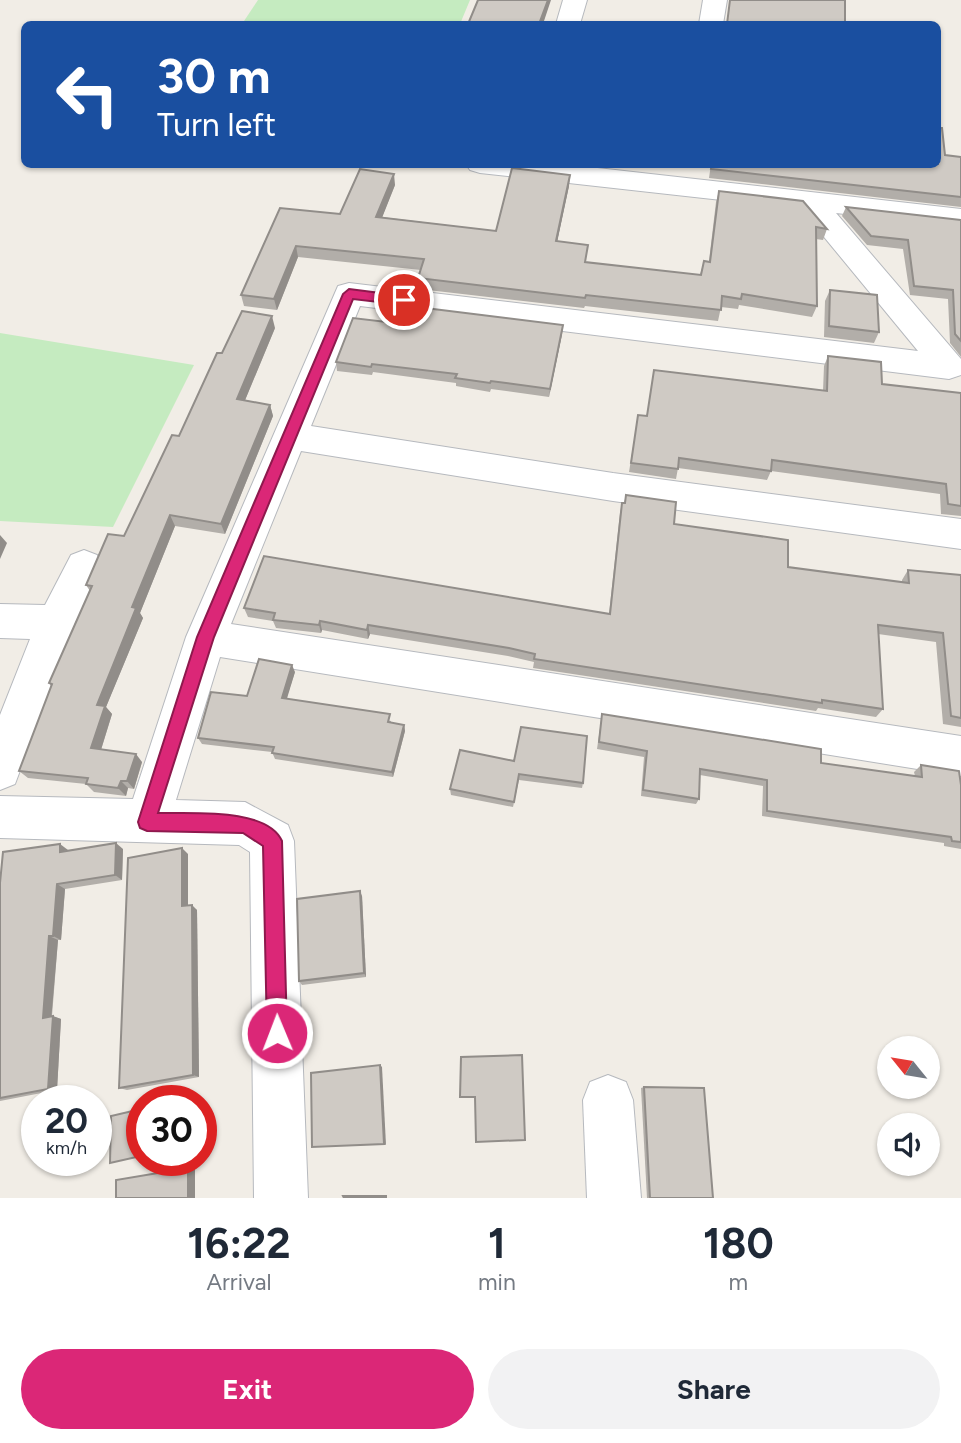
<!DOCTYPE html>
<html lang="en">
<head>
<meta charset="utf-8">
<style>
  body { margin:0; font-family:Figtree,sans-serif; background:#f2f2f3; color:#1f2937; height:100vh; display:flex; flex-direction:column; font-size:26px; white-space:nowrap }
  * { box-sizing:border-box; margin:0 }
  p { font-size:23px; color:#747a83 }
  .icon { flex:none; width:38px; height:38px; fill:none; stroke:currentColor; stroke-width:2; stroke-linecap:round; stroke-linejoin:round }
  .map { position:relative; height:1198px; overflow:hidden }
  .panel { display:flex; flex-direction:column; background:#fff; flex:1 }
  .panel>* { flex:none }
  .top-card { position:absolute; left:21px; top:21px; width:920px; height:147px; border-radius:10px; box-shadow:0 2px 5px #0004; background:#1a4fa0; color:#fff; overflow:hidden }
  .needle { width:46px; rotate:300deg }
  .fabs { position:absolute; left:877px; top:1036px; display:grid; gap:14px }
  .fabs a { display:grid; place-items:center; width:63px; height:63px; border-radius:50%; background:#fff; box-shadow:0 2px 5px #0004; font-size:35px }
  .speed { position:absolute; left:21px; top:1085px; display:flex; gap:14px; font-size:35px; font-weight:700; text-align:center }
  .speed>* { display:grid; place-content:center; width:91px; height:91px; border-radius:50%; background:#fff; box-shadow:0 2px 5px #0004; line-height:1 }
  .speed small { font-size:18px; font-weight:400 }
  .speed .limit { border:10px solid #d22; background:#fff; color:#111 }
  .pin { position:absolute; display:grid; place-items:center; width:60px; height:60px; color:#fff; margin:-30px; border:4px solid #fff; border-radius:50%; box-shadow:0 2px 7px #0007 }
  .me { position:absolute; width:77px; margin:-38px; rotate:359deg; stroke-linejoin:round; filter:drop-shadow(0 0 5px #0008) }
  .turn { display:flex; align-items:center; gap:24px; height:147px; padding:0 21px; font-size:32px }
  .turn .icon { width:91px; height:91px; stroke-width:2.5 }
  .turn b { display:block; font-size:49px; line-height:60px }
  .eta { display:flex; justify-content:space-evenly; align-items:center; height:119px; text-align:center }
  .eta b { font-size:42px; font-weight:700; line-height:49px }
  .cta { display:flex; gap:14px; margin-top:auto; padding:14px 21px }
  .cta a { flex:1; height:80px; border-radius:42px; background:#db2777; color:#fff; font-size:28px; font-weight:700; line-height:80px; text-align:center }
  .cta a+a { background:#f2f2f3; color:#1f2937 }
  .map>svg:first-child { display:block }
  .green { fill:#c5ebc0 }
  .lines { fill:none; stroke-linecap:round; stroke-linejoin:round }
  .minor-casing { stroke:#b6b9be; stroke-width:2 }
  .minor { fill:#fff; fill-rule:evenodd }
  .wall { fill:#b2aea9 }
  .shaded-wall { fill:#918d89 }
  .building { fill:#cfcac4; stroke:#918d89; stroke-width:2 }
  .route { fill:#db2777; stroke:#8e194d; stroke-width:2 }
</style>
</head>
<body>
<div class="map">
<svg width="961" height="1198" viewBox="0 0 961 1198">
  <rect width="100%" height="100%" fill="#f1ede6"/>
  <g class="green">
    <path d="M 258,0 L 470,0 L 460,24 L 242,24 Z"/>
    <path d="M 0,333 L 194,365 L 113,527 L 0,521 Z"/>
  </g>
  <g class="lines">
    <defs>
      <g id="minor">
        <path d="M 563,0 L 587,0 L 580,24 L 556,24 Z"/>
        <path d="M 703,0 L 727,0 L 723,24 L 699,24 Z"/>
        <path d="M 466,164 L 562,164 L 961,209 L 961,227 L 836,213 L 961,359 L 961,375 L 949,379 L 360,306 L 311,426 L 613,473 L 961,519 L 961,549 L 613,501 L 301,451 L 231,624 L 961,736 L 961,776 L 220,657 L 176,800 L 245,802 L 288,825 L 294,841 L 308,1198 L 254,1198 L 250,852 L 239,845 L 0,838 L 0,796 L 133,799 L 186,637 L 338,286 L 349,283 L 918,351 L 801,209 L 480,173 L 470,170 Z"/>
        <path d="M 84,550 L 97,555 L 103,566 L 75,623 L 15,784 L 0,790 L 0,715 L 30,639 L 0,638 L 0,604 L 45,605 L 71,555 Z"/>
        <path d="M 608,1075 L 626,1082 L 633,1100 L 641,1198 L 587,1198 L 583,1100 L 590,1082 Z"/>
      </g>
    </defs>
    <use href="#minor" class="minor-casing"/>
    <use href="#minor" class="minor"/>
  </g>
  <g class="wall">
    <path d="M 945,155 L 961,157 L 961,207 L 709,178 L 711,164 L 938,164 Z"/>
    <path d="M 395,185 L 382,217 L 496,231 L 569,186 L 557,242 L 585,262 L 700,275 L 704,261 L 709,261 L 716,202 L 719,191 L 827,229 L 823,240 L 816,239 L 817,306 L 812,317 L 739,305 L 738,309 L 721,307 L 718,321 L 585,306 L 584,308 L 419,289 L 418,278 L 421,270 L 298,257 L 277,310 L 244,306 L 241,295 L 280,208 L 340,214 Z"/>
    <path d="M 846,207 L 961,220 L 961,357 L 950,343 L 948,299 L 910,295 L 903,249 L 867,245 L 842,216 Z"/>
    <path d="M 830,290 L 879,332 L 874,343 L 824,337 L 825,301 Z"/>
    <path d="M 403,324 L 562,334 L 549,397 L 491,389 L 490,392 L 456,386 L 456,383 L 373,372 L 372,375 L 337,371 L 336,362 Z"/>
    <path d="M 275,328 L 245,400 L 270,405 L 273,416 L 225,534 L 175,526 L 140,613 L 143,618 L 106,707 L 112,714 L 101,750 L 142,762 L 134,789 L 128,788 L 126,796 L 94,792 L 86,784 L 28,778 L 19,771 L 51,686 L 49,683 L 90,591 L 86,585 L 124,536 L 179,436 L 222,353 Z"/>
    <path d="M 828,356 L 882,384 L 961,393 L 961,516 L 941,514 L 940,494 L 771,471 L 767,480 L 678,468 L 676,479 L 629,472 L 638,415 L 647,416 L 654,370 L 823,391 L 824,366 Z"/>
    <path d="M 626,495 L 674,524 L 788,567 L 902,582 L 902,580 L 908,570 L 961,575 L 961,727 L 943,724 L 936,642 L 878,634 L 883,709 L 876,717 L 818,708 L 816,711 L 533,668 L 534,662 L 508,656 L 370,634 L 368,639 L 322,630 L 321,633 L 276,628 L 273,621 L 248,617 L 244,608 L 609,614 L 620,513 L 622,503 L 624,503 Z"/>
    <path d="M 295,672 L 286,699 L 391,721 L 391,723 L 404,725 L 405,731 L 393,777 L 275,759 L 272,752 L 202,744 L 198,738 L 247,696 Z"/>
    <path d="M 602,714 L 821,763 L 915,776 L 914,772 L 921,765 L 961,785 L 961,849 L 944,846 L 944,843 L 762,816 L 763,786 L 700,775 L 699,799 L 696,804 L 641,796 L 644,757 L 597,749 Z"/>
    <path d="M 460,750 L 583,783 L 582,788 L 519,780 L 513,807 L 451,795 L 450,789 Z"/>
    <path d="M 123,849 L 122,880 L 65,889 L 61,940 L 58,940 L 52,1016 L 61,1019 L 57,1090 L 0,1101 L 0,883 L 68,851 Z"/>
    <path d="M 188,854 L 188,905 L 197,910 L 199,1077 L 127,1090 L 119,1088 Z"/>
    <path d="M 362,896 L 366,977 L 302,985 L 299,981 Z"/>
    <path d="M 644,1087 L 713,1198 L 647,1198 L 641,1088 Z"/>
  </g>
  <g class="shaded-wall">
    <path d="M 548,0 L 551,0 L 543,24 L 539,24 Z"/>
    <path d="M 394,174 L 395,185 L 378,228 L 376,217 Z"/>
    <path d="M 570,175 L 569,186 L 555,252 L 556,241 Z"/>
    <path d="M 296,246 L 298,257 L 277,310 L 274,299 Z"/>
    <path d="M 272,316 L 275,328 L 241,410 L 237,399 Z"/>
    <path d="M 563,325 L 562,334 L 549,397 L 550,389 Z"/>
    <path d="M 270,405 L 273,416 L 225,534 L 221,524 Z"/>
    <path d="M 170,515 L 175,526 L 140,613 L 143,618 L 106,707 L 112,714 L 99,756 L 91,748 L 97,705 L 132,607 Z"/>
    <path d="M 0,535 L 7,543 L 0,559 Z"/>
    <path d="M 320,621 L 322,630 L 321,633 L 319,625 Z"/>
    <path d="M 368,625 L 370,634 L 368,639 L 367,630 Z"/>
    <path d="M 292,665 L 295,672 L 285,705 L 282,698 Z"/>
    <path d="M 404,725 L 405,731 L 393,777 L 392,772 Z"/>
    <path d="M 136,754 L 142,762 L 134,789 L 127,781 Z"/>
    <path d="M 121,781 L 128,788 L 126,796 L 118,788 Z"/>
    <path d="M 116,843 L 123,849 L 122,880 L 115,875 Z"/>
    <path d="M 60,844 L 68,850 L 60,852 Z"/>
    <path d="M 182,848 L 188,854 L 188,911 L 182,906 Z"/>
    <path d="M 57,884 L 65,889 L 61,940 L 53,936 Z"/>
    <path d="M 360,891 L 362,896 L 366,977 L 364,973 Z"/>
    <path d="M 192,905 L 197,910 L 199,1077 L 193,1075 Z"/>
    <path d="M 49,936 L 58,940 L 51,1021 L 43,1018 Z"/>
    <path d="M 53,1016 L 61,1019 L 57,1090 L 48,1089 Z"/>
    <path d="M 380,1065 L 382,1067 L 386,1145 L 384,1144 Z"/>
    <rect x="188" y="1168" width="7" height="30"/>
  </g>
  <g class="building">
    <path d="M 478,0 L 548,0 L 539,24 L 468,24 Z"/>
    <path d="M 730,0 L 845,0 L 845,24 L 727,24 Z"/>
    <path d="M 938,128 L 942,128 L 945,155 L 961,157 L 961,197 L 711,169 L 712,164 L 938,164 Z"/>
    <path d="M 512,168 L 570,175 L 556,241 L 588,245 L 585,262 L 701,275 L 704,261 L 710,262 L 719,191 L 803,201 L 827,229 L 816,227 L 817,306 L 742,294 L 741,299 L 722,296 L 721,310 L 586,295 L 585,298 L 418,278 L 424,259 L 296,246 L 274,299 L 241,295 L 280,208 L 340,214 L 360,169 L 394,174 L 376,217 L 496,231 Z"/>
    <path d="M 846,207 L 961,220 L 961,341 L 955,334 L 953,290 L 914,286 L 908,240 L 871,236 Z"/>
    <path d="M 830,290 L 877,295 L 879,332 L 829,326 Z"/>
    <path d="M 409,306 L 563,325 L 550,389 L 491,381 L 490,383 L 455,378 L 457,374 L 372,364 L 371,367 L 336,362 L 353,318 L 403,324 Z"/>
    <path d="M 242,311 L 272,316 L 237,399 L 270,405 L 221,524 L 170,515 L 132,607 L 136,608 L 97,705 L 105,706 L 91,748 L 136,754 L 127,781 L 121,781 L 118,788 L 86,784 L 88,778 L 19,771 L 52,684 L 49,683 L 92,586 L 86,585 L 108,534 L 124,536 L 172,435 L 179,436 L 217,353 L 222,353 Z"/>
    <path d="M 828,356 L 881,362 L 882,384 L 961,393 L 961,506 L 948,504 L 946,484 L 772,460 L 771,471 L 679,458 L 678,469 L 631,463 L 638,415 L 647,416 L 654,370 L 827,391 Z"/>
    <path d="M 626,495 L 676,502 L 674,524 L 788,540 L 788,567 L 909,583 L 908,570 L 961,575 L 961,718 L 951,716 L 943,633 L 878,625 L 883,709 L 822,700 L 822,703 L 534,659 L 535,654 L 509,648 L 368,625 L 367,630 L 320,621 L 319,625 L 273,620 L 275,613 L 244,608 L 264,556 L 610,614 L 622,503 L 625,503 Z"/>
    <path d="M 259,659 L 292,665 L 282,698 L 390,714 L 388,722 L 404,725 L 392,772 L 272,753 L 274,747 L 198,738 L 211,692 L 247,696 Z"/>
    <path d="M 602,714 L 821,749 L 821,763 L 922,777 L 921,765 L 959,771 L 961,785 L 961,842 L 952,841 L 951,837 L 767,811 L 767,780 L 700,769 L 699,799 L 643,790 L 647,751 L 599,742 Z"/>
    <path d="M 521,727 L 587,736 L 583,783 L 519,774 L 514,802 L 450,789 L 460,750 L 514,761 Z"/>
    <path d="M 116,843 L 115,875 L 57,884 L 53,936 L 49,936 L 43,1018 L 53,1016 L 48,1089 L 0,1098 L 0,883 L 3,852 L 60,844 L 60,852 Z"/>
    <path d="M 182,848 L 182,906 L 192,905 L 193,1075 L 119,1088 L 128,858 Z"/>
    <path d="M 360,891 L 364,973 L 299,981 L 297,899 Z"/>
    <path d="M 522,1055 L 525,1140 L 476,1142 L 475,1097 L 460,1097 L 461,1057 Z"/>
    <path d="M 380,1065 L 384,1144 L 312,1147 L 311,1073 Z"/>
    <path d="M 644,1087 L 704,1088 L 713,1198 L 650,1198 Z"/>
    <path d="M 141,1109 L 141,1156 L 110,1163 L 111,1116 Z"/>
    <path d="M 188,1168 L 188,1198 L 116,1198 L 116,1180 Z"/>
    <path d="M 343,1196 L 386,1196 L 386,1198 L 344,1198 Z"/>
  </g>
  <path class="route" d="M 349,289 L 404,296 L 410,300 L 404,305 L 353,299 L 214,637 L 158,813 C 190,814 267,807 282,841 L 287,1033 L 284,1040 L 277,1043 L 270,1040 L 267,1033 L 263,846 L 243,833 L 147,831 L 140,828 L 138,822 L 197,637 L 343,294 Z"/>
</svg>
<div class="fabs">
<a><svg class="needle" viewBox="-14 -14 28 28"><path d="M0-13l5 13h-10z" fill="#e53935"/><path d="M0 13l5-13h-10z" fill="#747a83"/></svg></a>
<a><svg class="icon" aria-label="sound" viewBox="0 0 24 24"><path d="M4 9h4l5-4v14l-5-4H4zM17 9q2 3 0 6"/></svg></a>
</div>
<div class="speed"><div>20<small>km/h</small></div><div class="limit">30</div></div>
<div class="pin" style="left:404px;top:300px;background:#d93025"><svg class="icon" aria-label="arrive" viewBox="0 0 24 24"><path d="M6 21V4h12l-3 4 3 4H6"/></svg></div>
<svg class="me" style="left:277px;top:1033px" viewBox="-20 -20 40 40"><circle r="17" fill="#db2777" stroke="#fff" stroke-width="3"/><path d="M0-11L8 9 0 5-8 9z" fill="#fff"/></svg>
<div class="top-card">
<div class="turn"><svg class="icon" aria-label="left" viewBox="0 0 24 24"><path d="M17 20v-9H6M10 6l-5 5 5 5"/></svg><div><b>30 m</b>Turn left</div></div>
</div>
</div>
<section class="panel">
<div class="eta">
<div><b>16:22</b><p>Arrival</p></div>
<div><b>1</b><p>min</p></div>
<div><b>180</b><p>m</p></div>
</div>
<div class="cta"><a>Exit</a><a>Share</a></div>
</section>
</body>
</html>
